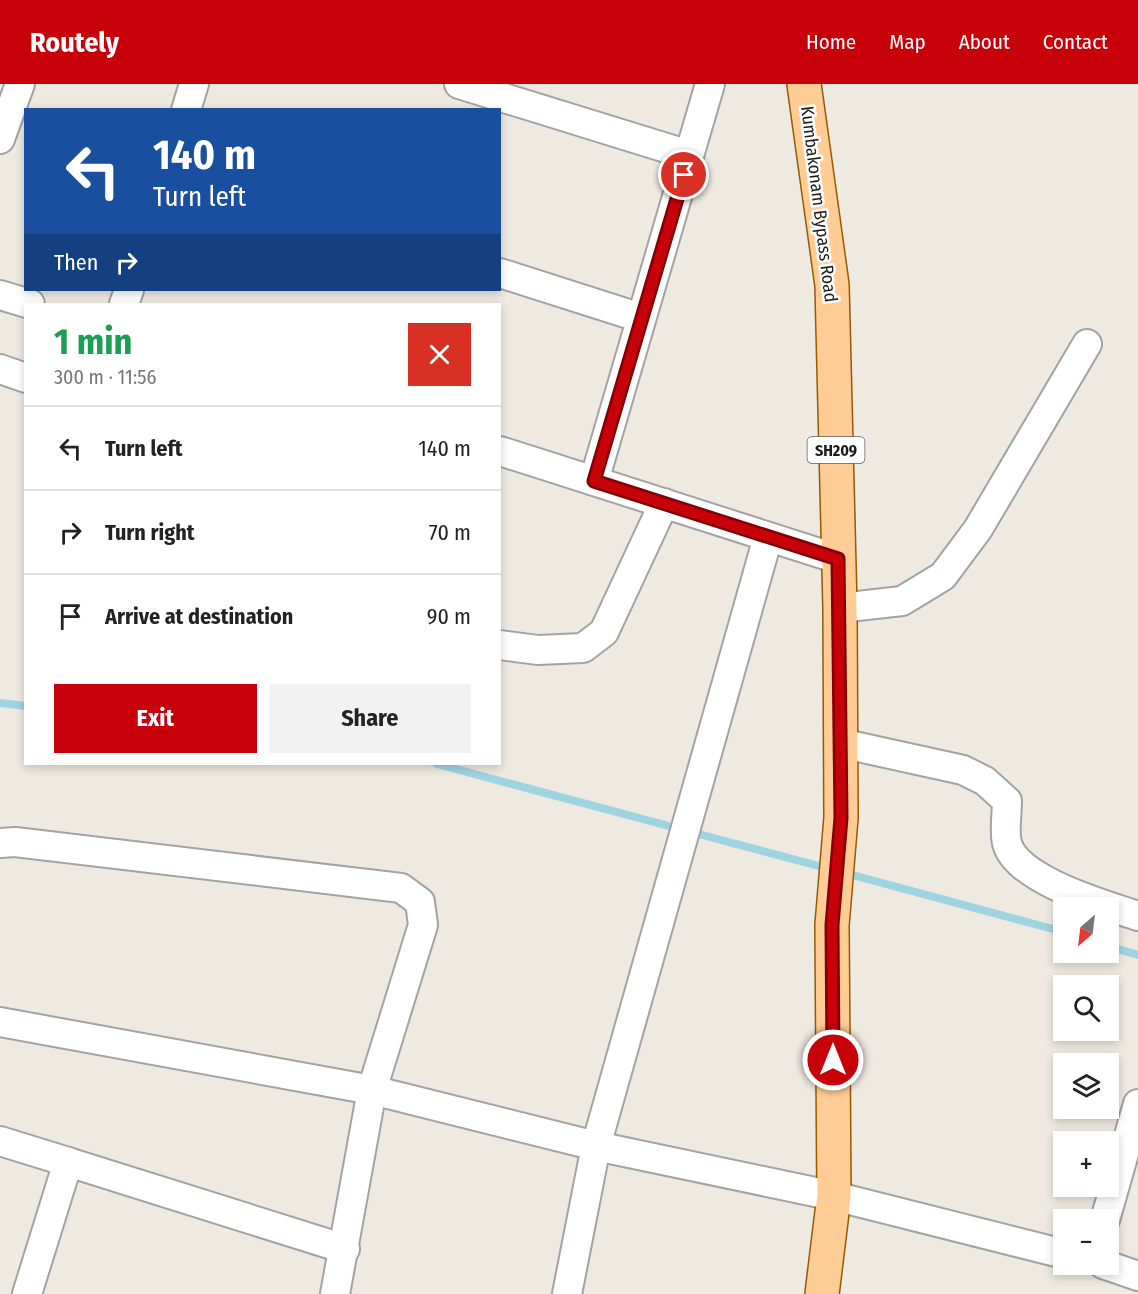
<!DOCTYPE html>
<html lang="en">
<head>
<meta charset="utf-8">
<style>
  body { margin:0; font-family:"Fira Sans Condensed",sans-serif; background:#f2f2f2; color:#222; height:100vh; display:flex; flex-direction:column; font-size:22px; white-space:nowrap }
  * { box-sizing:border-box; margin:0 }
  p { font-size:20px; color:#767676 }
  .icon { flex:none; width:33px; height:33px; fill:none; stroke:currentColor; stroke-width:2; stroke-linecap:round; stroke-linejoin:round }
  .map { position:relative; flex:1; overflow:hidden }
  .details { position:absolute; left:24px; top:219px; width:477px; height:462px; display:flex; flex-direction:column; background:#fff; border-radius:0px; box-shadow:0 3px 9px #0003 }
  .details>* { flex:none }
  .guide { position:absolute; left:24px; top:24px; width:477px; height:183px; border-radius:0px; box-shadow:0 3px 9px #0003; background:#1a4fa0; color:#fff; overflow:hidden }
  .needle { width:39px; rotate:208deg }
  .fabs { position:absolute; left:1053px; top:813px; display:grid; gap:12px }
  .fabs a { display:grid; place-items:center; width:66px; height:66px; border-radius:0px; background:#fff; box-shadow:0 3px 9px #0003; font-size:30px }
  .pin { position:absolute; display:grid; place-items:center; width:51px; height:51px; color:#fff; margin:-26px; border:3px solid #fff; border-radius:50%; box-shadow:0 2px 6px #0007 }
  .me { position:absolute; width:66px; margin:-33px; rotate:0deg; stroke-linejoin:round; filter:drop-shadow(0 0 4px #0008) }
  .turn { display:flex; align-items:center; gap:21px; height:126px; padding:0 30px; font-size:27px }
  .turn .icon { width:78px; height:78px; stroke-width:2.5 }
  .turn b { display:block; font-size:42px; line-height:51px }
  .then { display:flex; align-items:center; height:57px; padding:0 30px; background:#0003; gap:12px; font-size:22px }
  .round { display:grid; place-items:center; flex:none; width:63px; height:63px; border-radius:0px; background:#f2f2f2 }
  .summary { display:flex; align-items:center; justify-content:space-between; height:102px; padding:0 30px }
  h1 { font-size:36px; font-weight:700; line-height:45px; color:#1e9e55 }
  .cta { display:flex; gap:12px; margin-top:auto; padding:12px 30px }
  .cta a { flex:1; height:69px; border-radius:0px; background:#c8000a; color:#fff; font-size:24px; font-weight:700; line-height:69px; text-align:center }
  .cta a+a { background:#f2f2f2; color:#222 }
  ul { padding:0; list-style:none }
  li { display:flex; align-items:center; gap:18px; height:84px; padding:0 30px; border-top:2px solid #e0e0e0 }
  li div { flex:1 }
  li b { display:block; font-size:22px }
  li em { font-style:normal }
  header { display:flex; align-items:center; gap:36px; box-sizing:border-box; height:84px; padding:0 30px; background:#c8000a; color:#fff }
  header strong { font-size:28px }
  nav { display:flex; gap:33px; margin-inline-start:auto; font-size:21px }
  .map>svg:first-child { display:block }
  .lines { fill:none; stroke-linecap:round; stroke-linejoin:round }
  .stream { stroke:#9ed4df; stroke-width:8 }
  .minor-casing { stroke:#a3a3a3; stroke-width:32 }
  .major-casing { stroke:#945b00; stroke-width:36 }
  .minor { stroke:#fff; stroke-width:28 }
  .major { stroke:#ffcc95; stroke-width:33 }
  .route-casing { stroke:#820006; stroke-width:15 }
  .route { stroke:#c8000a; stroke-width:10 }
  .labels { text-anchor:middle; dominant-baseline:central; stroke-width:5; stroke-linejoin:round; paint-order:stroke }
  .shield { fill:#fff; stroke:#606060; stroke-width:1.5 }
  .shield-label { font-size:16px; font-weight:bold; fill:#1c1c1c }
  .street-label { font-size:18px; fill:#1c1c1c; stroke:#fff }
</style>
</head>
<body>
<header>
<strong>Routely</strong>
<nav><a>Home</a><a>Map</a><a>About</a><a>Contact</a></nav>
</header>
<div class="map">
<svg width="1138" height="1210" viewBox="0 0 1138 1210">
  <rect width="100%" height="100%" fill="#eee9e1"/>
  <g class="lines">
    <g class="stream">
      <path d="M 0,619 L 26,622"/>
      <path d="M 437,680 L 680,745"/>
      <path d="M 691,748 L 830,785"/>
      <path d="M 845,789 L 1064,848"/>
      <path d="M 1108,862 L 1138,871"/>
    </g>
    <defs>
      <g id="minor">
        <path d="M 459,0 L 689,71"/>
        <path d="M 186,26 L 194,0"/>
        <path d="M 0,55 L 20,0"/>
        <path d="M 500,189 L 641,234"/>
        <path d="M 0,211 L 30,220"/>
        <path d="M 124,220 L 129,206"/>
        <path d="M 0,285 L 26,294"/>
        <path d="M 500,367 L 838,475"/>
        <path d="M 594,397 L 710,0"/>
        <path d="M 840,524 L 902,517 L 943,492 L 978,445 L 1087,260"/>
        <path d="M 500,561 L 538,566 L 583,564 L 604,548 L 664,419"/>
        <path d="M 840,659 L 963,686 L 985,697 L 1007,717 C 1007,729 1004,747 1007,759 C 1016,796 1105,821 1138,832"/>
        <path d="M 0,759 L 15,758 L 401,804 L 420,818 L 423,841 L 372,1006 L 335,1210"/>
        <path d="M 0,938 L 372,1006 L 596,1062 L 834,1112 L 1064,1170"/>
        <path d="M 0,1057 L 68,1078"/>
        <path d="M 1105,1136 L 1138,1020"/>
        <path d="M 1103,1180 L 1138,1192"/>
        <path d="M 27,1210 L 68,1078 L 345,1165"/>
        <path d="M 567,1210 L 596,1062 L 768,453"/>
      </g>
      <path id="major" d="M 804,0 L 832,201 L 840,524 L 841,734 L 832,841 L 834,1112 L 822,1210"/>
    </defs>
    <use href="#minor" class="minor-casing"/>
    <use href="#major" class="major-casing"/>
    <use href="#minor" class="minor"/>
    <use href="#major" class="major"/>
  </g>
  <g class="lines">
    <defs>
      <path id="route" d="M 684,91 L 594,397 L 838,475 L 841,734 L 832,841 L 833,976"/>
    </defs>
    <use href="#route" class="route-casing"/>
    <use href="#route" class="route"/>
  </g>
  <g class="labels">
    <rect class="shield" x="807.5" y="353" width="57" height="26" rx="4.5"/>
    <g class="shield-label">
      <text x="836" y="366">SH209</text>
    </g>
    <g class="street-label">
      <text transform="translate(819 120) rotate(83)">Kumbakonam Bypass Road</text>
    </g>
  </g>
</svg>
<div class="fabs">
<a><svg class="needle" viewBox="-14 -14 28 28"><path d="M0-13l5 13h-10z" fill="#e53935"/><path d="M0 13l5-13h-10z" fill="#767676"/></svg></a>
<a><svg class="icon" aria-label="search" viewBox="0 0 24 24"><circle cx="10" cy="10" r="6"/><path d="M15 15l6 6"/></svg></a>
<a><svg class="icon" aria-label="layers" viewBox="0 0 24 24"><path d="M12 4l9 5-9 5-9-5zM3 14l9 5 9-5"/></svg></a>
<a>+</a>
<a>−</a>
</div>
<div class="pin" style="left:684px;top:91px;background:#d93025"><svg class="icon" aria-label="arrive" viewBox="0 0 24 24"><path d="M6 21V4h12l-3 4 3 4H6"/></svg></div>
<svg class="me" style="left:833px;top:976px" viewBox="-20 -20 40 40"><circle r="17" fill="#c8000a" stroke="#fff" stroke-width="3"/><path d="M0-11L8 9 0 5-8 9z" fill="#fff"/></svg>
<div class="guide">
<div class="turn"><svg class="icon" aria-label="left" viewBox="0 0 24 24"><path d="M17 20v-9H6M10 6l-5 5 5 5"/></svg><div><b>140 m</b>Turn left</div></div>
<div class="then">Then<svg class="icon" aria-label="right" viewBox="0 0 24 24"><path d="M7 20v-9h11M14 6l5 5-5 5"/></svg></div>
</div>
<section class="details">
<div class="summary"><div><h1>1 min</h1><p>300 m · 11:56</p></div><a class="round" style="background:#d93025;color:#fff"><svg class="icon" aria-label="close" viewBox="0 0 24 24"><path d="M6 6l12 12M18 6L6 18"/></svg></a></div>
<ul>
<li><svg class="icon" aria-label="left" viewBox="0 0 24 24"><path d="M17 20v-9H6M10 6l-5 5 5 5"/></svg><div><b>Turn left</b></div><em>140 m</em></li>
<li><svg class="icon" aria-label="right" viewBox="0 0 24 24"><path d="M7 20v-9h11M14 6l5 5-5 5"/></svg><div><b>Turn right</b></div><em>70 m</em></li>
<li><svg class="icon" aria-label="arrive" viewBox="0 0 24 24"><path d="M6 21V4h12l-3 4 3 4H6"/></svg><div><b>Arrive at destination</b></div><em>90 m</em></li>
</ul>
<div class="cta"><a>Exit</a><a>Share</a></div>
</section>
</div>
</body>
</html>
